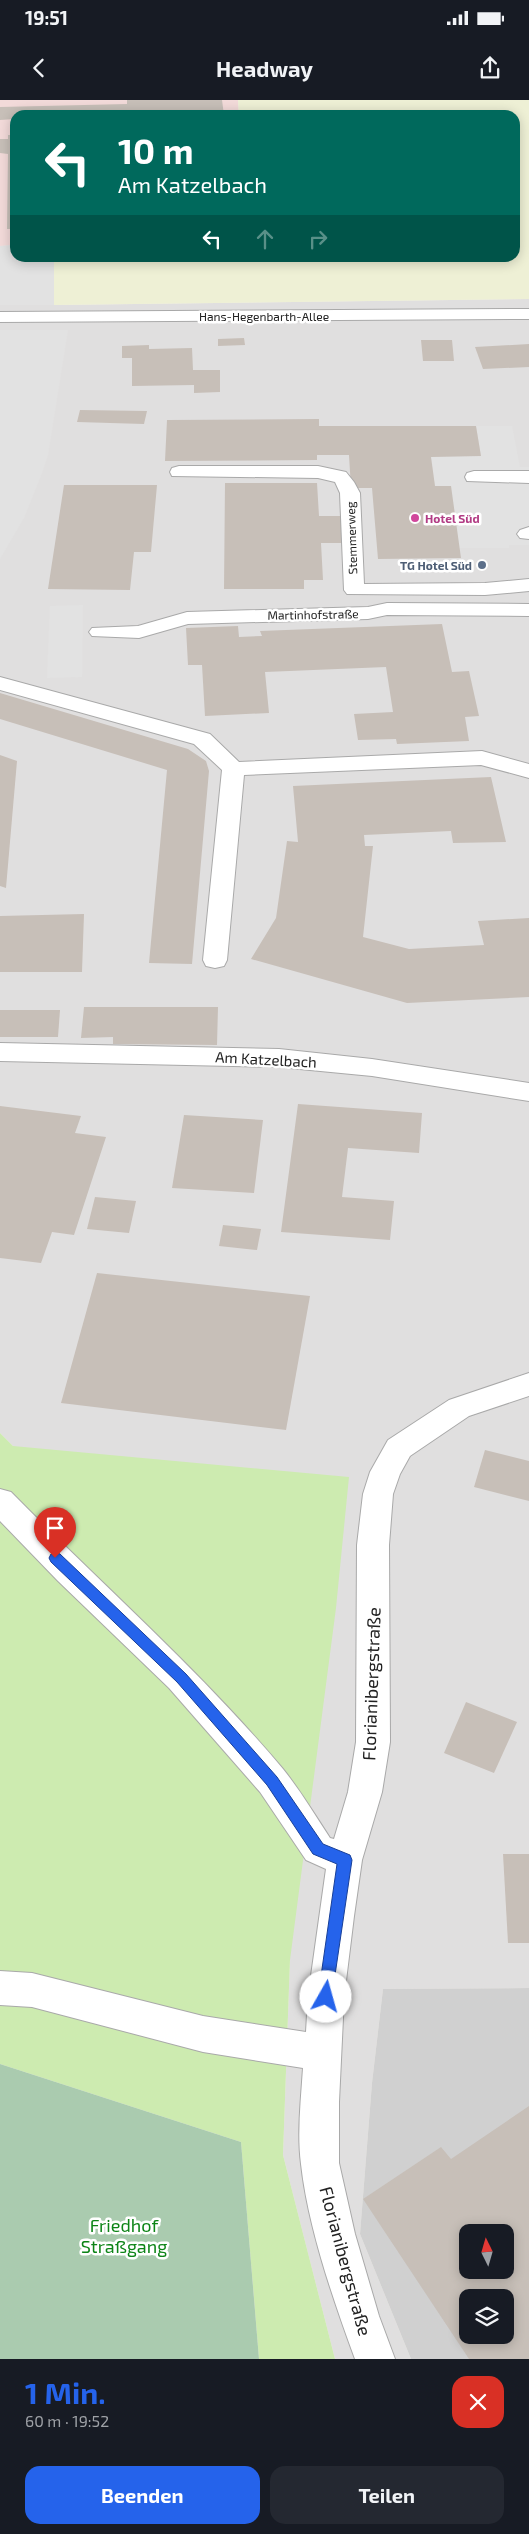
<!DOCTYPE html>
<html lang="de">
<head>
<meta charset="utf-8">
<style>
  body { margin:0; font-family:"Exo 2",sans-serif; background:#242831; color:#f1f3f6; height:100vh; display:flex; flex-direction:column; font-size:19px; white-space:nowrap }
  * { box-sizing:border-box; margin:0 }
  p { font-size:16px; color:#9ea1a6 }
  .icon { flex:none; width:28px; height:28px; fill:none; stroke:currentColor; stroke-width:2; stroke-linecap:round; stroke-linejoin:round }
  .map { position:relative; height:2259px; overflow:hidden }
  .panel { display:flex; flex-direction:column; background:#171b24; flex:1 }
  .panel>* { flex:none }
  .top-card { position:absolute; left:10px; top:10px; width:510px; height:152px; border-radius:15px; box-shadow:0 2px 12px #0003; background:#00695c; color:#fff; overflow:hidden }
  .needle { width:32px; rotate:355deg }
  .controls { position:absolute; left:459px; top:2124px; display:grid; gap:10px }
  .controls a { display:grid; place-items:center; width:55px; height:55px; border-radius:10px; background:#171b24; box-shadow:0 2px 12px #0003; font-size:25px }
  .pin { position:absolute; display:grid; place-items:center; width:42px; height:42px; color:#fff; margin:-51px -21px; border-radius:50% 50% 50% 0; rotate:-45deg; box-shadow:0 0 5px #0007 }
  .pin .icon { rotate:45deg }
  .me { position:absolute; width:55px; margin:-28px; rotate:7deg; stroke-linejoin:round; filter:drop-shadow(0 0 4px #0008) }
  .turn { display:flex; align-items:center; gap:18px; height:105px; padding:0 25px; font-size:22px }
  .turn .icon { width:65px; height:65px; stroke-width:2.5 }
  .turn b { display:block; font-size:35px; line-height:42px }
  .lanes { display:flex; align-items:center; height:48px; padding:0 25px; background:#0003; justify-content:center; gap:25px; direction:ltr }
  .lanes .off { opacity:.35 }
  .round { display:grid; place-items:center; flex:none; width:52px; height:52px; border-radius:15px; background:#242831 }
  .overview { display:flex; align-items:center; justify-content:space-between; height:85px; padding:0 25px }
  h1 { font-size:30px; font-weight:700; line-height:38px; color:#2563eb }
  .action { display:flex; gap:10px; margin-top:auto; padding:10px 25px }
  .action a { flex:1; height:58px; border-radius:15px; background:#2563eb; color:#fff; font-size:20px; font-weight:700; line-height:58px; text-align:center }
  .action a+a { background:#242831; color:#f1f3f6 }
  .status { display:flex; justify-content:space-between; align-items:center; height:35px; padding:0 25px; background:#171b24; direction:ltr }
  .status svg { height:14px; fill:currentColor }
  header { display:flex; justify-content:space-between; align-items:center; height:65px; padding:0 25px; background:#171b24; font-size:22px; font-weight:700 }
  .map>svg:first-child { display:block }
  .residential { fill:#e0dfdf }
  .commercial { fill:#f2dad9 }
  .religious { fill:#d0d0d0; fill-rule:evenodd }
  .farmland { fill:#eef0d5 }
  .grass { fill:#cdebb0 }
  .cemetery { fill:#aacbaf }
  .parking { fill:#e2e2e2 }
  .building { fill:#c7bfb8; fill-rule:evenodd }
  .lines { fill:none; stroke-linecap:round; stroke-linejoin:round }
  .minor-casing { stroke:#a9a9a9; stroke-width:2 }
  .minor { fill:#fff; fill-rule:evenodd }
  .route { fill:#2563eb; stroke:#184099 }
  .hotel-dot { fill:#d1479c; stroke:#fff; stroke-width:2 }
  .service-dot { fill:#5c6f8a; stroke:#fff; stroke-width:2 }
  .labels { text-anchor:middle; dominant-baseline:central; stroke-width:5; stroke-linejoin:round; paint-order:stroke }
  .far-street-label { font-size:12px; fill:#222; stroke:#fff }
  .far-hotel-label { font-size:12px; font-weight:bold; fill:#b23c85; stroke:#fff; text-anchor:start }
  .far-service-label { font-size:12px; font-weight:bold; fill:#4e5e75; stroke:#fff; text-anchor:end }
  .street-label { font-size:15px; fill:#222; stroke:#fff }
  .near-street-label { font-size:18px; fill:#222; stroke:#fff }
  .near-park-label { font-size:18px; fill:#0c8416; stroke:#fff }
</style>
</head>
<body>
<div class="status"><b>19:51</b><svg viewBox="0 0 49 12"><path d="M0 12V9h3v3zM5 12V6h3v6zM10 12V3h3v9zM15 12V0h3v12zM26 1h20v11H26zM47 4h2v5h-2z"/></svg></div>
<header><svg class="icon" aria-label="back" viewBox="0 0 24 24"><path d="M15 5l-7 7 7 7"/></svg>Headway<svg class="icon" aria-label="share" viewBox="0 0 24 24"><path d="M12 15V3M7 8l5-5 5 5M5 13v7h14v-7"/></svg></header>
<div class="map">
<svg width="529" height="2259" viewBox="0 0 529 2259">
  <rect width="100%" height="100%" fill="#f2efe9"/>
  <path class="residential" d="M 15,145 L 15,158 L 54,158 L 55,205 L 529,199 L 529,1888 L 383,1889 L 372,1983 L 360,2134 L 411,2259 L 335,2259 L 283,2055 L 290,1860 L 13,1346 L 0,1333 L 0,146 Z"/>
  <path class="commercial" d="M 0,0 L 238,0 L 239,15 L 15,15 L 15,145 L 0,146 Z"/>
  <path class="religious" d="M 529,1888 L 529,2259 L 411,2259 L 360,2134 L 372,1983 L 383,1889 ZM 468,2132 L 505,2132 L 505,2170 L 468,2170 ZM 468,2198 L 505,2198 L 505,2235 L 468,2235 Z"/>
  <path class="farmland" d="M 238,0 L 529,0 L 529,199 L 54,205 L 54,158 L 515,158 L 515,15 L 239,15 Z"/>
  <path class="grass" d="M 0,1333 L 13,1346 L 349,1377 L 336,1508 L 290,1860 L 283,2055 L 335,2259 L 259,2259 L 241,2042 L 0,1964 Z"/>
  <path class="cemetery" d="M 0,1964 L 241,2042 L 259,2259 L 0,2259 Z"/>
  <g class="parking">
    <path d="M 15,145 L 15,158 L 54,158 L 54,205 L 0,205 L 0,146 Z"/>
    <path d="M 0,230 L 68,230 L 48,355 L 42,373 L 24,418 L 0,459 Z"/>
    <path d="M 476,326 L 512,326 L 520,367 L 529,367 L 529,445 L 509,445 L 509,448 L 459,448 L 451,386 L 435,386 L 431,357 L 481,356 Z"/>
    <path d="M 83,505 L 82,577 L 47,578 L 50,506 Z"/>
  </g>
  <g class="building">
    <path d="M 127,0 L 222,0 L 224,15 L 15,15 L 15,19 L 0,20 L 0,7 L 127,4 Z"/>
    <path d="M 8,35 L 15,35 L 15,129 L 7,129 L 8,54 L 0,53 L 0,39 L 8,39 Z"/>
    <path d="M 244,238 L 245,245 L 218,246 L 218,239 Z"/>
    <path d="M 421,240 L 452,240 L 454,261 L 423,261 Z"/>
    <path d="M 529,244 L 529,267 L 483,269 L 475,247 Z"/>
    <path d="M 149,245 L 149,249 L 192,248 L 193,270 L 220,270 L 220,292 L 194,293 L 194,285 L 132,286 L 132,258 L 122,258 L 122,246 Z"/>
    <path d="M 80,310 L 147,311 L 144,324 L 77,322 Z"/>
    <path d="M 319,319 L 319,326 L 476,326 L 481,356 L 431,357 L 435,386 L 451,386 L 461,458 L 378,459 L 372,388 L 351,388 L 349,355 L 317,355 L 317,360 L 165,361 L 167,320 Z"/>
    <path d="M 225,383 L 317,383 L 319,416 L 341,416 L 343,443 L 321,443 L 323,480 L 304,480 L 304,489 L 224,489 Z"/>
    <path d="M 64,385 L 157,385 L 151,452 L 134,452 L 130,490 L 48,489 Z"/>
    <path d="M 442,524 L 452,572 L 469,571 L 479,616 L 465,617 L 469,641 L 397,644 L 396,639 L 358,640 L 354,614 L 393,612 L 386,567 L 265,572 L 269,613 L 205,616 L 202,565 L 188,565 L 186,528 L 238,526 L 239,537 L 262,536 L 260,531 Z"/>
    <path d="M 0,593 L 188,649 L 206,661 L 209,671 L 192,864 L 149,863 L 167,670 L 0,619 Z"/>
    <path d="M 0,655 L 17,661 L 6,788 L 0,786 Z"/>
    <path d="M 491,677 L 506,742 L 453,743 L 451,731 L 364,735 L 365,746 L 373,746 L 363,837 L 409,849 L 484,845 L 478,821 L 529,818 L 529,897 L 407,903 L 251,859 L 276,818 L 287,741 L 298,742 L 293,686 Z"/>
    <path d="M 84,814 L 82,872 L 0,872 L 0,816 Z"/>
    <path d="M 84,907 L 218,907 L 217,945 L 113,944 L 113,937 L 81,938 Z"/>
    <path d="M 0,910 L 60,910 L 58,937 L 0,937 Z"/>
    <path d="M 298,1004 L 422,1013 L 419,1053 L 348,1048 L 342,1097 L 394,1101 L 390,1140 L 281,1132 Z"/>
    <path d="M 0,1006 L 81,1016 L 75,1033 L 106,1037 L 74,1135 L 52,1132 L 41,1163 L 0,1158 Z"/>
    <path d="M 184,1015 L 263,1020 L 254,1093 L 172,1088 Z"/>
    <path d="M 95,1097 L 136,1101 L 129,1133 L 87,1129 Z"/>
    <path d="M 223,1125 L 261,1129 L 257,1150 L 219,1146 Z"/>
    <path d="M 97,1173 L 310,1196 L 286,1330 L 61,1303 Z"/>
    <path d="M 485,1350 L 529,1361 L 529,1401 L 474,1387 Z"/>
    <path d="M 466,1602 L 517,1622 L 494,1673 L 444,1653 Z"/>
    <path d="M 503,1754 L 529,1754 L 529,1843 L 508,1843 Z"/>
    <path d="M 529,2006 L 529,2259 L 469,2259 L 363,2099 L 441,2047 L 451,2059 ZM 468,2132 L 505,2132 L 505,2170 L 468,2170 ZM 468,2198 L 505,2198 L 505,2235 L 468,2235 Z"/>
  </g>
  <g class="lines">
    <defs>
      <g id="minor">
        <path d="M 529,209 L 529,219 L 0,222 L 0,212 Z"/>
        <path d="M 179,366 L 318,366 L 346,372 L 354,382 L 360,393 L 364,484 L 485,483 L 529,479 L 529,491 L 485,495 L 347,494 L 344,490 L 340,393 L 335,382 L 318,378 L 172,376 L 170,372 L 172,368 Z"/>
        <path d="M 474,371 L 529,371 L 529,383 L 467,381 L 465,377 L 467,373 Z"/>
        <path d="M 529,427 L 529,439 L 520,438 L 517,434 L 520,430 Z"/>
        <path d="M 387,503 L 529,504 L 529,516 L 387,515 L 368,519 L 188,524 L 139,538 L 92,536 L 89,532 L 92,528 L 138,526 L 187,512 L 368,507 Z"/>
        <path d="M 0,577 L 210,634 L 239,662 L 482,651 L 529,664 L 529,678 L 481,665 L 244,675 L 227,860 L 224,866 L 215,868 L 206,866 L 203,860 L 222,670 L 194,644 L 0,590 Z"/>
        <path d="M 0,943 L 279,949 L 372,959 L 529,983 L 529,1001 L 372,976 L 279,967 L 0,961 Z"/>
        <path d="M 529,1273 L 529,1296 L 469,1316 L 410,1356 L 400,1374 L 393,1394 L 389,1445 L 390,1642 L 382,1692 L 362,1760 L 354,1816 L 344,1897 L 339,2002 L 339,2063 L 355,2134 L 379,2216 L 395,2259 L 355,2259 C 333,2199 308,2127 301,2064 C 297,2033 301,1999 303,1968 L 203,1952 L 32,1907 L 0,1905 L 0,1871 L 32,1873 L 203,1916 L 306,1932 L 308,1897 L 326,1769 L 306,1760 L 260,1692 L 169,1588 L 58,1481 L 0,1421 L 0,1389 L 11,1392 C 102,1485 199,1569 283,1669 C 300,1690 315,1715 330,1738 L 334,1739 L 348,1692 L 356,1642 L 357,1445 L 363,1394 L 370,1372 L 388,1340 L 449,1300 Z"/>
      </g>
    </defs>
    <use href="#minor" class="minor-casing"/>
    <use href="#minor" class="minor"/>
  </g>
  <path class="route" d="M 55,1452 L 60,1454 L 186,1574 L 277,1677 L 323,1744 L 350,1755 L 352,1760 L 331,1902 L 326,1904 L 321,1902 L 318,1897 L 337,1764 L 313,1754 L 267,1685 L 177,1582 L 51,1462 L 49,1458 L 51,1454 Z"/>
  <circle class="hotel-dot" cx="415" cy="418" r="5"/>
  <circle class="service-dot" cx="482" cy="465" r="5"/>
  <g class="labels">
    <g class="far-street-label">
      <text x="264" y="216">Hans-Hegenbarth-Allee</text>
      <text transform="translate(351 438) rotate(-92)">Stemmerweg</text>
      <text transform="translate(313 514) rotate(-1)">Martinhofstraße</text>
    </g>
    <g class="far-hotel-label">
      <text x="425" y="418">Hotel Süd</text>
    </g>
    <g class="far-service-label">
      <text x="472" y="465">TG Hotel Süd</text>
    </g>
    <g class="street-label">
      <text transform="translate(266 959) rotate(3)">Am Katzelbach</text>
    </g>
    <g class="near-street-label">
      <text transform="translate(371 1584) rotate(-88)">Florianibergstraße</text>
      <text transform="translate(346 2161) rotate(75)">Florianibergstraße</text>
    </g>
    <g class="near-park-label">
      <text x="124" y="2125">Friedhof<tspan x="124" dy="21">Straßgang</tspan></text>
    </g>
  </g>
</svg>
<div class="controls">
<a><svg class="needle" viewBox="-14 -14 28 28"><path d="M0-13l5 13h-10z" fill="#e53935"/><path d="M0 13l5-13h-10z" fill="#9ea1a6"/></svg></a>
<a><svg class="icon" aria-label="layers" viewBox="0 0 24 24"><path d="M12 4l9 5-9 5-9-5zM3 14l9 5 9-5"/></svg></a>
</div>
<div class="pin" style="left:55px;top:1458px;background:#d93025"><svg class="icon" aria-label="arrive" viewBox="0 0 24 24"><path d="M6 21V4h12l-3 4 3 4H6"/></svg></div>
<svg class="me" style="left:326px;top:1897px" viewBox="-20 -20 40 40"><circle r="19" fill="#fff"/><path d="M0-13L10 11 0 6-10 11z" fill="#2563eb"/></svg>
<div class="top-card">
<div class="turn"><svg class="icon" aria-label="left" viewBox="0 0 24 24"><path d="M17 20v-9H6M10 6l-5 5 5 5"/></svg><div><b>10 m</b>Am Katzelbach</div></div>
<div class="lanes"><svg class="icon" aria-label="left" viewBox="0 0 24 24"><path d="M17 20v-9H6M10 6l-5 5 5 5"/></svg><svg class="icon off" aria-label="ahead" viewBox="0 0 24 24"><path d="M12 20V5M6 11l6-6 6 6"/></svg><svg class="icon off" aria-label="right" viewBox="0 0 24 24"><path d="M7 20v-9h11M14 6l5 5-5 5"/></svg></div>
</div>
</div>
<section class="panel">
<div class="overview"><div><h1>1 Min.</h1><p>60 m · 19:52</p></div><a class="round" style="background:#d93025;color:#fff"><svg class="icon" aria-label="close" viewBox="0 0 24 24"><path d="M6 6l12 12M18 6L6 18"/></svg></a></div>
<div class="action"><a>Beenden</a><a>Teilen</a></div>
</section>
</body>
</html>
